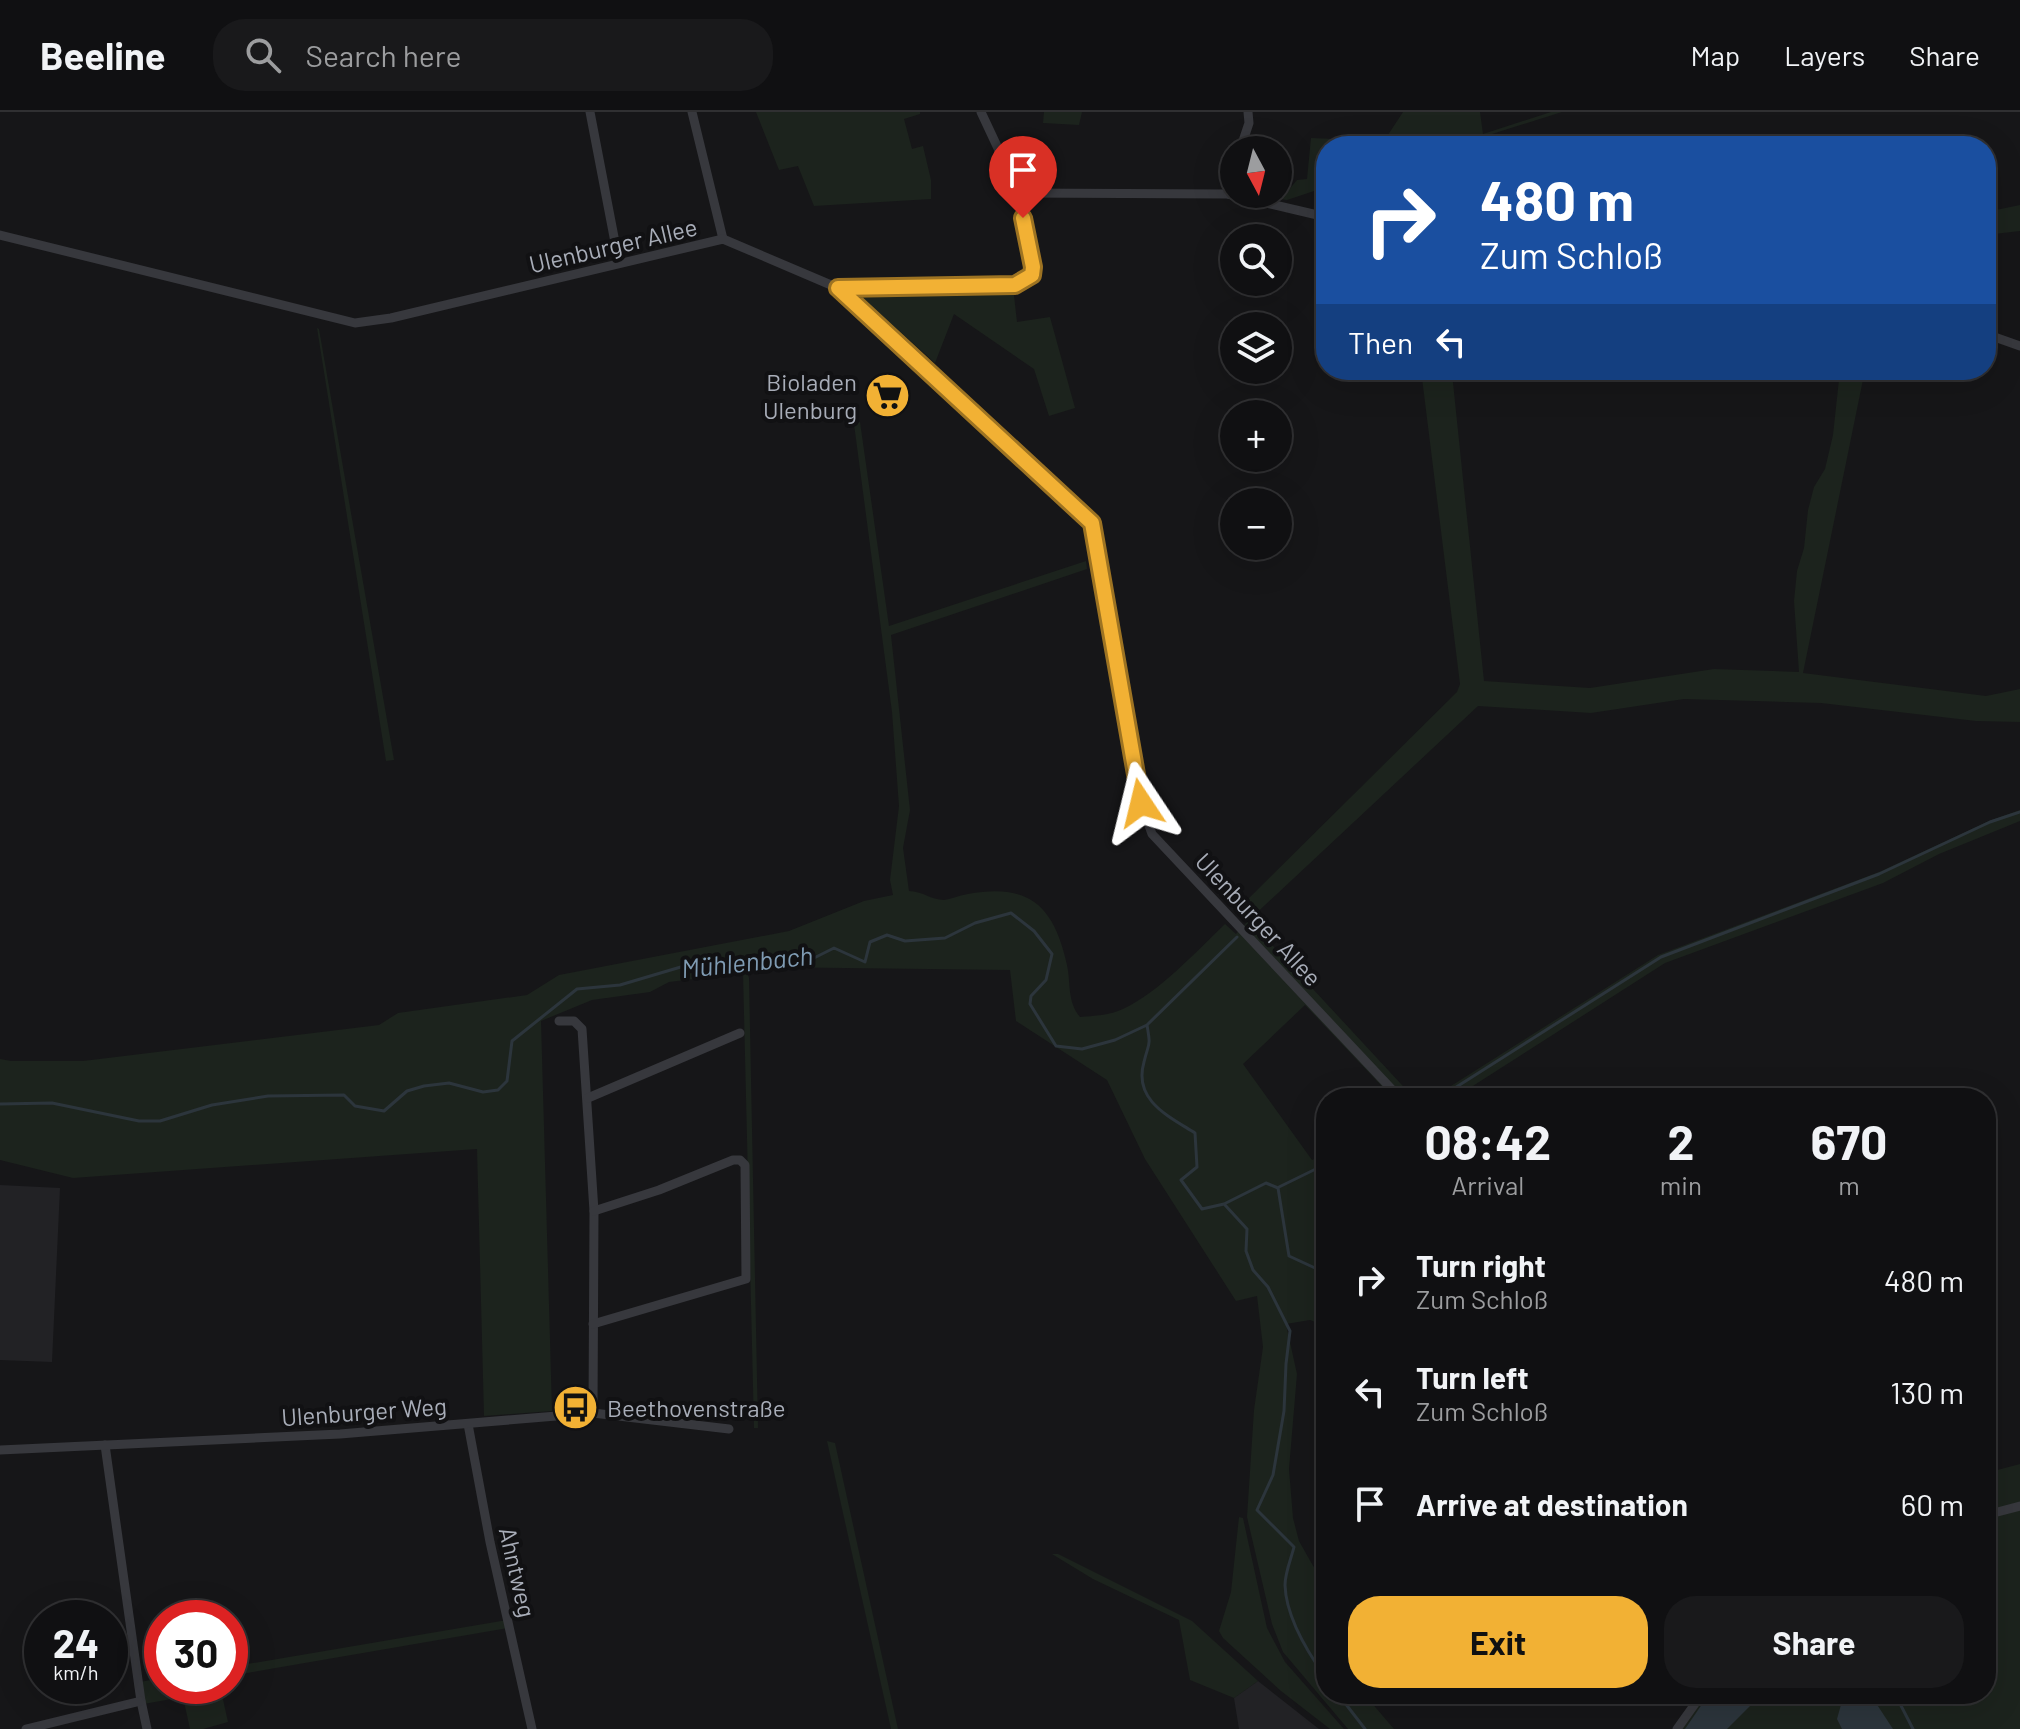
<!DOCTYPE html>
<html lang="en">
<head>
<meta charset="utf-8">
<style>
  body { margin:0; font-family:Barlow,sans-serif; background:#19191b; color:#f1f3f6; height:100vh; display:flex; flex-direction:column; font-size:30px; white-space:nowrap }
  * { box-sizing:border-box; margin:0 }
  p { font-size:26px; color:#9c9d9f }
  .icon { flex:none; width:44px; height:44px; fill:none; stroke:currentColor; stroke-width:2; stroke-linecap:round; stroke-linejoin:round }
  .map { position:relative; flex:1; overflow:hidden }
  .drawer { position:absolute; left:1316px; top:976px; width:680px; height:616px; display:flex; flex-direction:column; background:#101012; border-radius:32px; box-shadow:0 8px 32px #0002,0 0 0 2px #303032 }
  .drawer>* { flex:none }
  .guide { position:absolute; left:1316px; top:24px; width:680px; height:244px; border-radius:32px; box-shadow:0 8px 32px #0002,0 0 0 2px #303032; background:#1a4fa0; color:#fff; overflow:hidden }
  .needle { width:52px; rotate:173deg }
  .buttons { position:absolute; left:1220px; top:24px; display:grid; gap:16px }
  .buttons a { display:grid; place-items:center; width:72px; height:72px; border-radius:50%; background:#101012; box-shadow:0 8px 32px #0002,0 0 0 2px #303032; font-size:40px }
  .speed { position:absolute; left:24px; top:1488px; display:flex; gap:16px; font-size:40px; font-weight:700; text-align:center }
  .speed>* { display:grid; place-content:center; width:104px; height:104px; border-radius:50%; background:#101012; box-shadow:0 8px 32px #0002,0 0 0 2px #303032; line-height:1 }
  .speed small { font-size:20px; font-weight:400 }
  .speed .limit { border:12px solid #d22; background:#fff; color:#111 }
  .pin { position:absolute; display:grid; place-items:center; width:68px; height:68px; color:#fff; margin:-82px -34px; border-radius:50% 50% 50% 0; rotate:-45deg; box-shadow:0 0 8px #0007 }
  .pin .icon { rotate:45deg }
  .me { position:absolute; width:88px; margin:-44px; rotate:350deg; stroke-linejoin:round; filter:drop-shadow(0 0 6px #0008) }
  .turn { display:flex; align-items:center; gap:28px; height:168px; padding:0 32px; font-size:36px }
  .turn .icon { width:104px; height:104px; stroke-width:2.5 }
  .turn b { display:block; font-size:56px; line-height:68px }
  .then { display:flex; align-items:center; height:76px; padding:0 32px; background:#0003; gap:16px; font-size:30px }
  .eta { display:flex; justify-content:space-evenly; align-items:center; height:136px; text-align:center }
  .eta b { font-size:48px; font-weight:700; line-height:56px }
  .primary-button { display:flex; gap:16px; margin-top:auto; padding:16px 32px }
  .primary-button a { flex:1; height:92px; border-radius:32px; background:#f2b134; color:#111; font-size:32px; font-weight:700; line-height:92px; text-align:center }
  .primary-button a+a { background:#19191b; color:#f1f3f6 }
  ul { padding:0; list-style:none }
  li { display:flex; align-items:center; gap:24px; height:112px; padding:0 32px }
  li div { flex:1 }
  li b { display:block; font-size:30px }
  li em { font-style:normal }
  header { display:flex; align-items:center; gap:48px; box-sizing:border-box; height:112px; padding:0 40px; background:#101012; border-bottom:2px solid #303032 }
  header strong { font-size:38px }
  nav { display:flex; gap:44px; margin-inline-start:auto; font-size:28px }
  .search { width:560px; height:72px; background:#19191b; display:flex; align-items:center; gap:20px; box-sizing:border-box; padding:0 28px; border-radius:32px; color:#9c9d9f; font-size:30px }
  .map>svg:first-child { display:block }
  .built { fill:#222225 }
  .green { fill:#1c231d }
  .water { fill:#2c353c }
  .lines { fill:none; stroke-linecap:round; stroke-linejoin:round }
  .stream { stroke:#2c353c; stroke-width:3 }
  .street { stroke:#37383d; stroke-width:9 }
  .route-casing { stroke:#9d7322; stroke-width:20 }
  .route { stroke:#f2b134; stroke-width:14 }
  .labels { text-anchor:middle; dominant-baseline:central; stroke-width:8; stroke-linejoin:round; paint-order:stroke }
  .street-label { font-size:24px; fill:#a8adb8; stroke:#111113 }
  .poi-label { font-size:24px; fill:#a8adb8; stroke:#111113; text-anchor:end }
  .water-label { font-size:26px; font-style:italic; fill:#7f9bb3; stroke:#111113 }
</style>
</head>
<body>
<header>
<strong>Beeline</strong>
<div class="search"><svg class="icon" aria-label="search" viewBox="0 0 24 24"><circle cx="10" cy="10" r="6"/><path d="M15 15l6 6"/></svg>Search here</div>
<nav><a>Map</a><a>Layers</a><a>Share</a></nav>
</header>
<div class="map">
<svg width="2020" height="1617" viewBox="0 0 2020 1617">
  <rect width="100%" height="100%" fill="#161618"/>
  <g class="built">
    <path d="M 0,1073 L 60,1076 L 52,1250 L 0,1248 Z"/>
    <path d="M 1258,1569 L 1319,1617 L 1239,1617 L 1234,1586 Z"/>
  </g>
  <g class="green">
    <path d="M 756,0 L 920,0 L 920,2 L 904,7 L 912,37 L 923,34 L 931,68 L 931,87 L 814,94 L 798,54 L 779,58 Z"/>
    <path d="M 1044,0 L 1082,0 L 1079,13 L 1043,11 Z"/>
    <path d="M 1403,0 L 1480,0 L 1483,22 L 1551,0 L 1562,0 L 1454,34 L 1326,34 L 1326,75 L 1287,88 L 1281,87 L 1297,68 L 1307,67 L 1311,26 L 1384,29 Z"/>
    <path d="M 2020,93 L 2020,119 L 1986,123 L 1986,100 Z"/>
    <path d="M 1013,175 L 1017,210 L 1050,205 L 1075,296 L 1049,304 L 1034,257 L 954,202 L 935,251 L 856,180 Z"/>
    <path d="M 317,216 L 319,217 L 394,648 L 386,649 Z"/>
    <path d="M 1421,258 L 1451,258 L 1452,261 L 1484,569 L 1590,576 L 1714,557 L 1799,560 L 1794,489 L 1797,459 L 1804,436 L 1808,398 L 1814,375 L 1825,357 L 1833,323 L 1840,258 L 1865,258 L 1803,561 L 1986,584 L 2020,577 L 2020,610 L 1976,609 L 1821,591 L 1684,587 L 1591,601 L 1478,594 L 1249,808 L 1414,986 L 1393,986 L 1305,893 L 1243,952 L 1312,1048 L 1326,1042 L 1326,1214 L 1310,1208 L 1286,1212 L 1297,1262 L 1289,1357 L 1293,1406 L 1299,1429 L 1316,1459 L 1321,1502 L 1326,1521 L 1326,1582 L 1364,1582 L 1394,1617 L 1348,1617 L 1283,1540 L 1272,1512 L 1247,1405 L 1254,1298 L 1263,1235 L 1257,1184 L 1236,1189 L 1145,1047 L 1107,968 L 1016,909 L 1010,858 L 759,855 L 747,860 L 749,866 L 758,1316 L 754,1316 L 743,861 L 669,870 L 650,880 L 592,888 L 541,909 L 552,1299 L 484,1304 L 477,1037 L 73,1066 L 0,1048 L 0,947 L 11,949 L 83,949 L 379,913 L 398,901 L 527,883 L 559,863 L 789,819 L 864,789 L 893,783 L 890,768 L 899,694 L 892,600 L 854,312 L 860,310 L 889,514 L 1086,449 L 1087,457 L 891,523 L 910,698 L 903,736 L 909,779 C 922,779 931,788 944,788 C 952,787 960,783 968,782 C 1030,771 1054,794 1067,853 C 1071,872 1067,889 1080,905 C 1094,904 1110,903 1123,897 C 1158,881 1197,839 1225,812 L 1236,822 L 1249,808 L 1241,794 L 1457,580 L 1460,572 Z"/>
    <path d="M 2020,698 L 2020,709 L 1939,742 L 1883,771 L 1665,851 L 1454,986 L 1432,986 L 1658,843 L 1879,760 L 1989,709 Z"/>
    <path d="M 827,1329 L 835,1331 L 898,1617 L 891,1617 Z"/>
    <path d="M 2020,1352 L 2020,1617 L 1682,1617 L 1707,1582 L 1986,1582 L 1986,1361 Z"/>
    <path d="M 1239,1405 L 1243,1406 L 1267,1516 L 1285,1550 L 1344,1617 L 1330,1617 L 1281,1579 L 1223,1526 L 1219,1519 L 1231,1480 Z"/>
    <path d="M 1052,1442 L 1058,1442 L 1192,1509 L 1258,1569 L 1234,1586 L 1190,1568 L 1179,1508 L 1093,1467 Z"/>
    <path d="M 507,1508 L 508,1516 L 230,1564 L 230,1555 Z"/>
    <path d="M 162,1566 L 162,1574 L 220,1574 L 228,1610 L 203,1617 L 190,1617 L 183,1585 L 138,1593 L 134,1571 Z"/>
  </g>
  <g class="water">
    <path d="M 1709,1582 L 1762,1582 L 1727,1617 L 1685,1617 Z"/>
    <path d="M 1844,1582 L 1870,1582 L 1893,1617 L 1842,1617 L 1837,1607 Z"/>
  </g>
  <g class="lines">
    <g class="stream">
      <path d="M 1148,912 L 1237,825"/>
      <path d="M 1439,986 L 1661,845 L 1879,762 L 1990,710 L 2020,700"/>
      <path d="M 0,992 L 52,991 L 139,1009 L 160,1009 L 212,993 L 268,984 L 344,983 L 355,994 L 384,999 L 407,979 L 424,974 L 449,971 L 483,980 L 498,978 L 507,969 L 512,929 L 577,877 L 620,873 L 701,849 L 743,855 L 812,847 L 834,836 L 865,850 L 870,830 L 887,823 L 905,829 L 945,826 L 975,811 L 1011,801 L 1034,819 L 1052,842 L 1046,868 L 1031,884 L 1030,892 L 1056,934 L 1082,937 L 1115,928 L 1147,913 C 1151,936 1149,929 1144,950 C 1133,988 1168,1004 1195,1021 L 1197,1055 L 1181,1068 L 1202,1097 L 1224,1092 L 1266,1071 L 1278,1076 L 1289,1144 L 1326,1161"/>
      <path d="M 1279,1075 L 1326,1052"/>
      <path d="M 1225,1093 L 1247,1117 L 1246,1139 L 1253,1158 L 1268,1175 L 1290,1219 L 1286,1252 L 1284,1299 L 1273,1363 L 1257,1398 L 1294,1435 C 1291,1447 1285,1461 1285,1473 C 1286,1505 1308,1541 1326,1566"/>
      <path d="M 1338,1582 L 1365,1617"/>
      <path d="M 1895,1582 L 1913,1617"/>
    </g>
    <g class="street">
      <path d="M 590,0 L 619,151"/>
      <path d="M 692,0 L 723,127"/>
      <path d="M 1240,38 L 1249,11 L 1248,0"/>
      <path d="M 1019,81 L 1228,82 L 1326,105"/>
      <path d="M 1228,82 L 1234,60"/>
      <path d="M 0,123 L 355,211 L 391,206 L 723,127 L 838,176 L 1092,411 L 1141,691 L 1152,722 L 1400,986"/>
      <path d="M 838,176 L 1015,173 L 1032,163 L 1033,155 L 1019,81 L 981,0"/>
      <path d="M 1986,222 L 2020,234"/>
      <path d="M 559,909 L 574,909 L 582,917 L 594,1099 L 593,1301"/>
      <path d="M 588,986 L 740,921"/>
      <path d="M 593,1212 L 746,1167 L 745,1053 L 740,1048 L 733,1048 L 659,1078 L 594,1099"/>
      <path d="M 468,1312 L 490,1430 L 532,1617"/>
      <path d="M 105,1333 L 141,1589 L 147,1617"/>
      <path d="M 0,1338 L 340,1322 L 593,1301 L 729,1317"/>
      <path d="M 1986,1403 L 2020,1394"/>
      <path d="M 26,1617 L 141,1589"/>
      <path d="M 1677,1617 L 1702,1582"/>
    </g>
  </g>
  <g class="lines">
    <defs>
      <path id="route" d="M 1023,106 L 1033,155 L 1032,163 L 1015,173 L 838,176 L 1092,411 L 1141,691"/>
    </defs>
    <use href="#route" class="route-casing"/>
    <use href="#route" class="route"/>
  </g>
  <defs>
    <symbol id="supermarket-disc" viewBox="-11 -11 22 22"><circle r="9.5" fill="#f2b134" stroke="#111113"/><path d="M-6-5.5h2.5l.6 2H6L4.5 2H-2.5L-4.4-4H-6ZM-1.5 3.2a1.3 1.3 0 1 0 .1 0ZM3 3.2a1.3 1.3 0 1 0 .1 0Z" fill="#111"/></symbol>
    <symbol id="bus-disc" viewBox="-11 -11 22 22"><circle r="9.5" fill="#f2b134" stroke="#111113"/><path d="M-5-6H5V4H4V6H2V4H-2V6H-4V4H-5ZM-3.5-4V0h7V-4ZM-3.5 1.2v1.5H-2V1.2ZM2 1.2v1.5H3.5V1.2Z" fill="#111"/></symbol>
  </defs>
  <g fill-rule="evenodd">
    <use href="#supermarket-disc" x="862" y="258" width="51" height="51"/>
    <use href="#bus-disc" x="550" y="1270" width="51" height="51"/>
  </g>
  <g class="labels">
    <g class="street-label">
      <text transform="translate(613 133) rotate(-13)">Ulenburger Allee</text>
      <text transform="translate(1259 807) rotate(47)">Ulenburger Allee</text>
      <text transform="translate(364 1299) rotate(-4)">Ulenburger Weg</text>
      <text transform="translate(518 1460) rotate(77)">Ahntweg</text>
    </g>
    <g class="poi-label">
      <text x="857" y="269">Bioladen<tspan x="857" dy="28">Ulenburg</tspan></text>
      <text x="607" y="1295" text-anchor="start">Beethovenstraße</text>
    </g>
    <g class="water-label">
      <text transform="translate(747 849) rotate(-6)">Mühlenbach</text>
    </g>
  </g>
</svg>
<div class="buttons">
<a><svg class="needle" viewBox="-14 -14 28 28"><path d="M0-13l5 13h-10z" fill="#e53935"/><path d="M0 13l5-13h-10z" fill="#9c9d9f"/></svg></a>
<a><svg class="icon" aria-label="search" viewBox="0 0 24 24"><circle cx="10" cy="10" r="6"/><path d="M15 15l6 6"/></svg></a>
<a><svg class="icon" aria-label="layers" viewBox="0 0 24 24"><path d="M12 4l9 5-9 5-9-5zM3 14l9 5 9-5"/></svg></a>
<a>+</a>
<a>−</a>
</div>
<div class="speed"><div>24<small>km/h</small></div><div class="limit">30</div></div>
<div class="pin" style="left:1023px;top:106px;background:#d93025"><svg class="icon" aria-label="arrive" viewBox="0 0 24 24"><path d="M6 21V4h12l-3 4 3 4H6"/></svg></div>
<svg class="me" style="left:1141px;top:691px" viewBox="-20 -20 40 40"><path d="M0-17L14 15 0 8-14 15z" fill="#f2b134" stroke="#fff" stroke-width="4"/></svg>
<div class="guide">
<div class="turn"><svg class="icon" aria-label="right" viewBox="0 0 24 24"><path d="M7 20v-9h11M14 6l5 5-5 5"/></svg><div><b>480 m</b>Zum Schloß</div></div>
<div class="then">Then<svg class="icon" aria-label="left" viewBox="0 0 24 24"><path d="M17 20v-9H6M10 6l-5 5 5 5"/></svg></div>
</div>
<section class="drawer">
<div class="eta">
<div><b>08:42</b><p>Arrival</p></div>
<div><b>2</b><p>min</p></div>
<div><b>670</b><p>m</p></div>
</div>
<ul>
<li><svg class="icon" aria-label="right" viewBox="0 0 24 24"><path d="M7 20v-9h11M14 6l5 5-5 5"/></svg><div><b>Turn right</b><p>Zum Schloß</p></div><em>480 m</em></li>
<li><svg class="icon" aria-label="left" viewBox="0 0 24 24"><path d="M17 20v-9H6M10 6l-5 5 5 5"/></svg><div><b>Turn left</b><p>Zum Schloß</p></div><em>130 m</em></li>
<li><svg class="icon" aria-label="arrive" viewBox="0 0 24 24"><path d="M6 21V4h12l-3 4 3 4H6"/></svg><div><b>Arrive at destination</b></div><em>60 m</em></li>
</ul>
<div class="primary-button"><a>Exit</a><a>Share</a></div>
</section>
</div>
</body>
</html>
